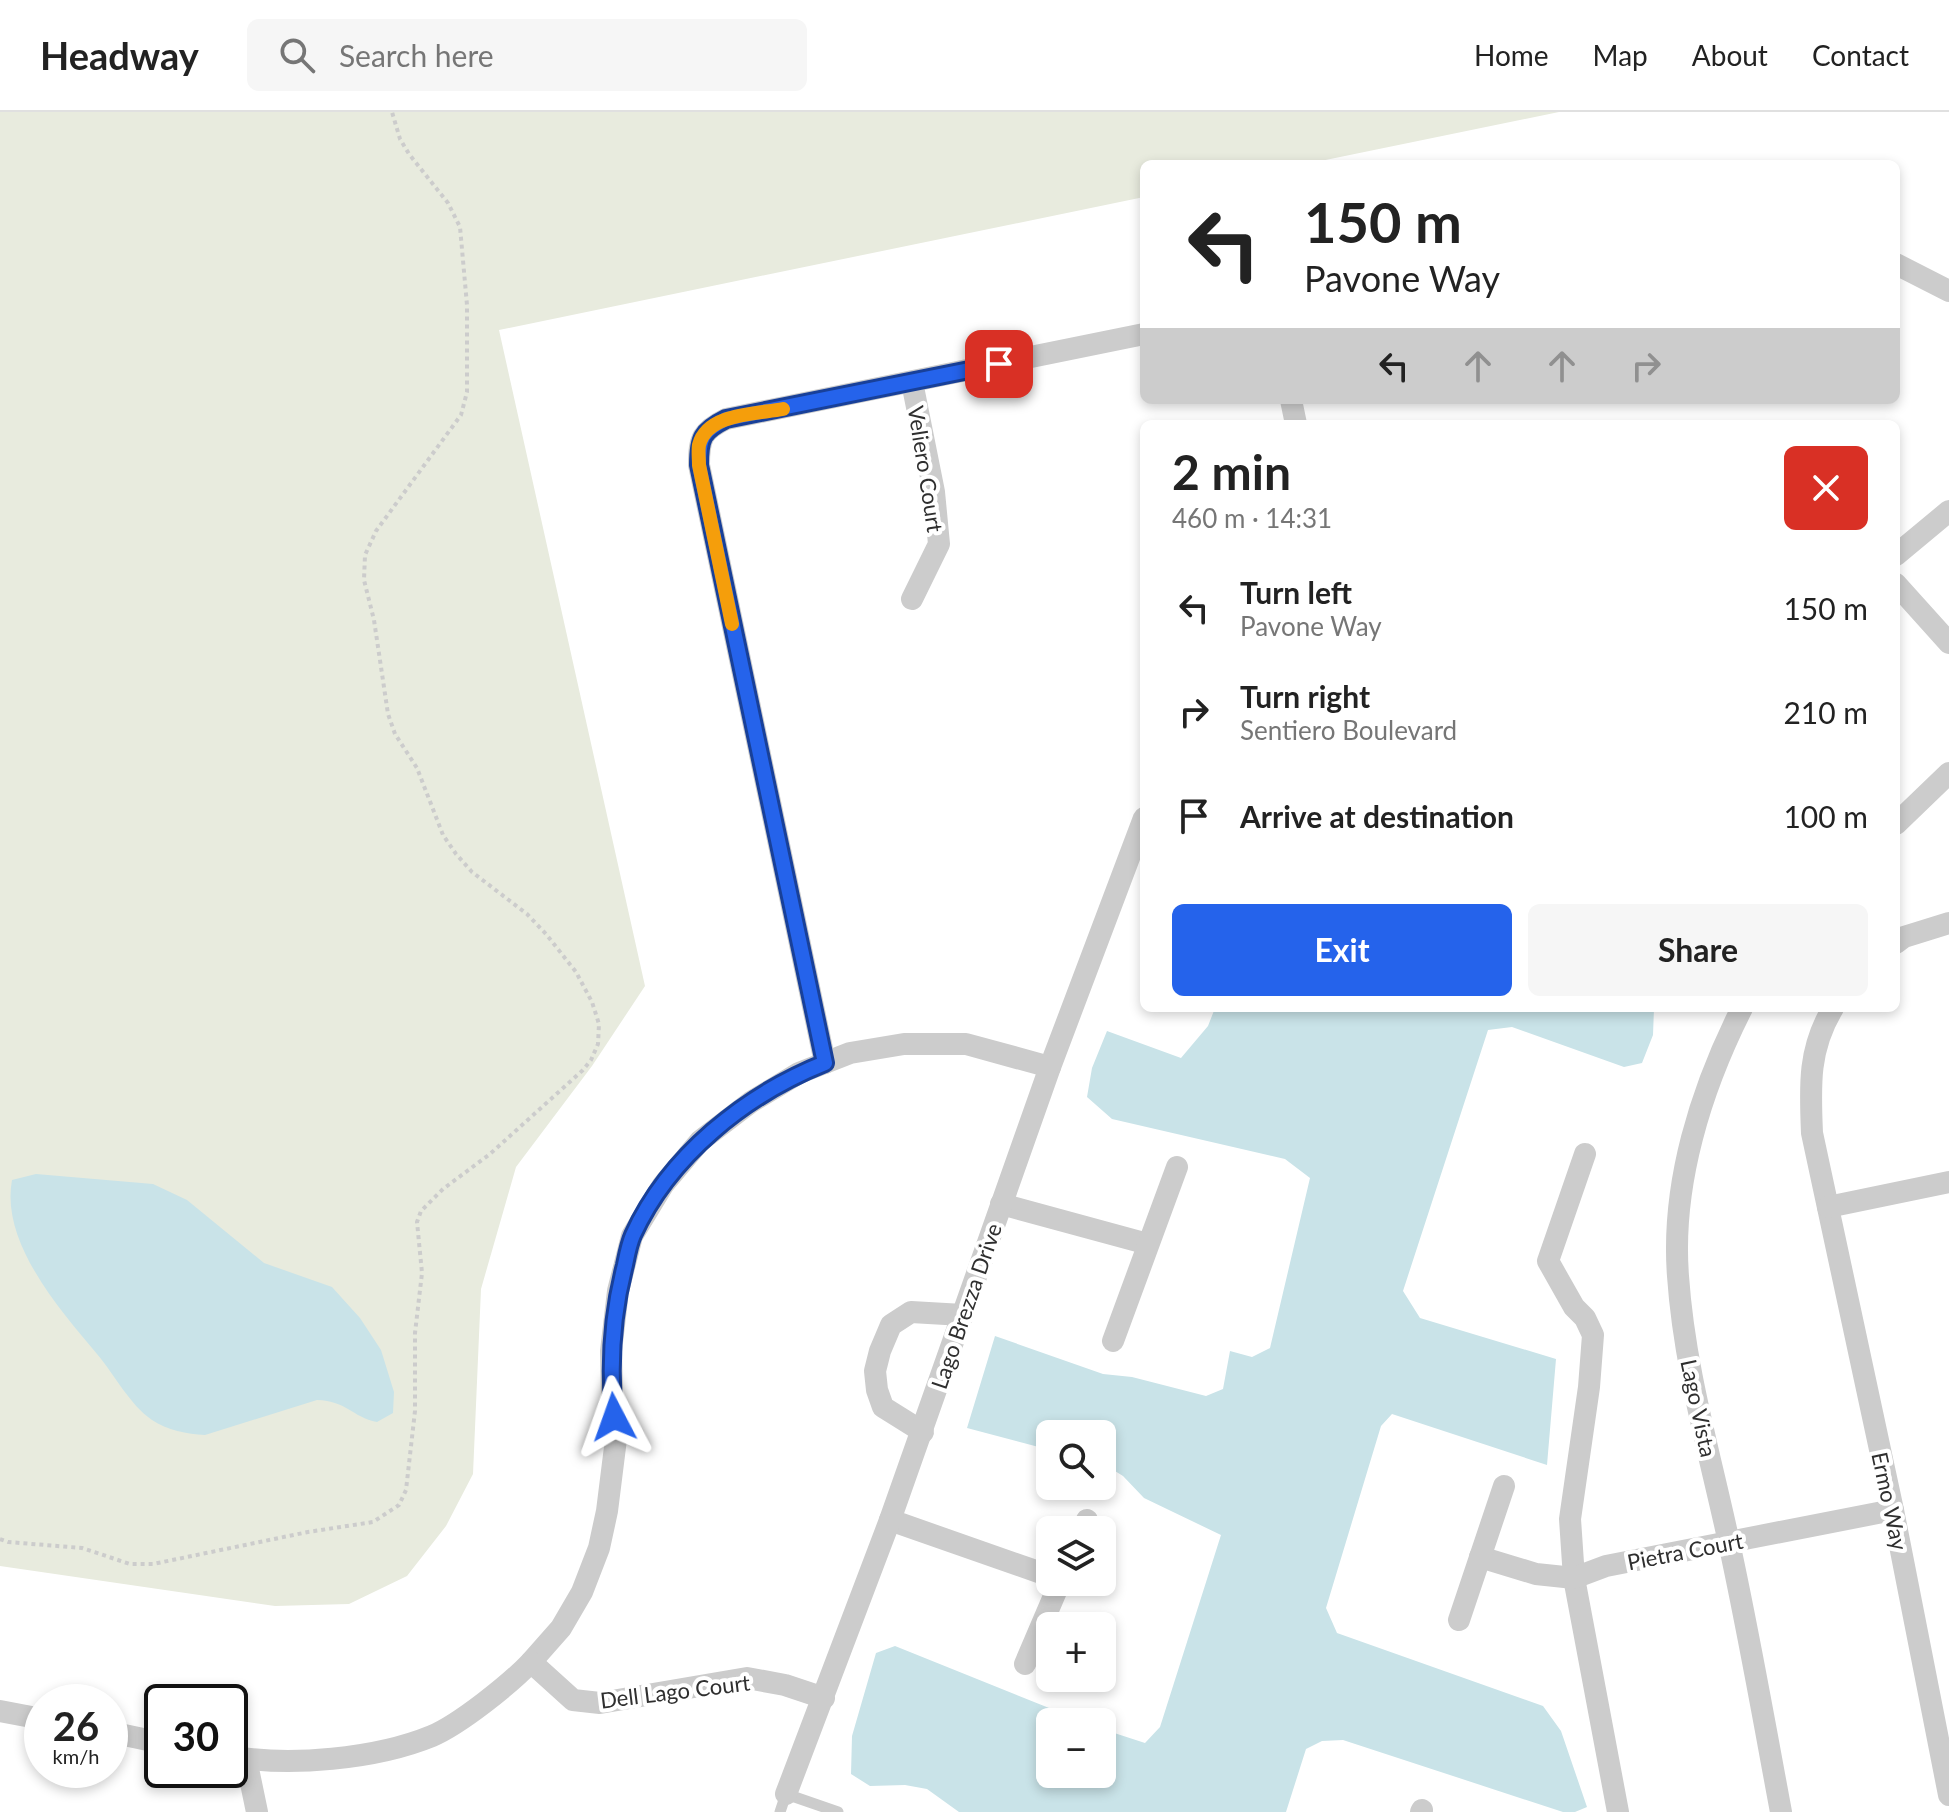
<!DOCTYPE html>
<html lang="en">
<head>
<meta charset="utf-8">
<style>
  body { margin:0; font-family:Lato,sans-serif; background:#f6f6f6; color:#222; height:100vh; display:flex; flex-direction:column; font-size:30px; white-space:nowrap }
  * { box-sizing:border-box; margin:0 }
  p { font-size:26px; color:#767676 }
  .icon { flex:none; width:44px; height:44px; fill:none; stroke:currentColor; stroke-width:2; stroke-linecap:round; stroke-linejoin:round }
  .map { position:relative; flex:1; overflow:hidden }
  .details { position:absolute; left:1140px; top:308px; width:760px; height:592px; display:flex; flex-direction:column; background:#fff; border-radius:12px; box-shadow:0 4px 12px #0003 }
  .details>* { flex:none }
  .top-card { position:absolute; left:1140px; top:48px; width:760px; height:244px; border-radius:12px; box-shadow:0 4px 12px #0003; background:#fff; color:#222; overflow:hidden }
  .controls { position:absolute; left:1036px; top:1308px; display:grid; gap:16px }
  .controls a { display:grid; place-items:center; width:80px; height:80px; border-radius:12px; background:#fff; box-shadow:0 4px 12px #0003; font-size:40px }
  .speed { position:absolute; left:24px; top:1572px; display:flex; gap:16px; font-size:40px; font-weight:700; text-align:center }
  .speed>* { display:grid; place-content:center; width:104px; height:104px; border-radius:50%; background:#fff; box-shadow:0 4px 12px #0003; line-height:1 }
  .speed small { font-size:20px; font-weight:400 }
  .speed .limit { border:4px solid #111; border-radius:12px; background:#fff; color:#111 }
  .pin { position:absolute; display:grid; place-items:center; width:68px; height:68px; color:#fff; margin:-34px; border-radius:16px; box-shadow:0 4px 12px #0006 }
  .me { position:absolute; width:88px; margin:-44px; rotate:356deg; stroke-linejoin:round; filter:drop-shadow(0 0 6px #0008) }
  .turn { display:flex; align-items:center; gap:28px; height:168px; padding:0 32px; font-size:36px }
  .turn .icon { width:104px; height:104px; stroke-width:2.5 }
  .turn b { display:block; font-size:56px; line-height:68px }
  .lanes { display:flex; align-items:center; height:76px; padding:0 32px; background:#0003; justify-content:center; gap:40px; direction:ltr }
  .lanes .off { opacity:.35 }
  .round { display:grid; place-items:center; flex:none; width:84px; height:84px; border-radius:12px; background:#f6f6f6 }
  .head { display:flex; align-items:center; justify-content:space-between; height:136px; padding:0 32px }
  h1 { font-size:48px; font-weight:700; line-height:60px }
  .button { display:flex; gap:16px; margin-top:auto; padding:16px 32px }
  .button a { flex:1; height:92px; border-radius:12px; background:#2563eb; color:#fff; font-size:32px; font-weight:700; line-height:92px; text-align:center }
  .button a+a { background:#f6f6f6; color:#222 }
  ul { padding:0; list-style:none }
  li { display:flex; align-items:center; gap:24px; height:104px; padding:0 32px }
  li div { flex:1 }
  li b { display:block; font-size:30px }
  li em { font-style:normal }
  header { display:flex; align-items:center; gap:48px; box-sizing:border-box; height:112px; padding:0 40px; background:#fff; border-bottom:2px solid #e0e0e0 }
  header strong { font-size:38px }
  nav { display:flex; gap:44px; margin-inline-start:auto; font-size:28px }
  .search { width:560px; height:72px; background:#f6f6f6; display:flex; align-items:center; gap:20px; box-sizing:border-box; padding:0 28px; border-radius:12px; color:#767676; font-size:30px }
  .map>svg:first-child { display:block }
  .green { fill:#e8ebde }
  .water { fill:#c9e3e8 }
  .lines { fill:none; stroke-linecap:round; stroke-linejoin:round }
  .path { stroke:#ccc; stroke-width:4; stroke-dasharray:4 4; stroke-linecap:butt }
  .service { stroke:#ccc; stroke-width:11 }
  .minor { stroke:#ccc; stroke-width:22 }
  .route-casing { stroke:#184099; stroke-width:20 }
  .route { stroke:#2563eb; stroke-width:14 }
  .slow { stroke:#f59e0b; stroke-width:14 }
  .labels { text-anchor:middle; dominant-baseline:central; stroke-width:8; stroke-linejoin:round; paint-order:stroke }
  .street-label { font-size:22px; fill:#2f2f2f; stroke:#fff }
</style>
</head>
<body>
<header>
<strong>Headway</strong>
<div class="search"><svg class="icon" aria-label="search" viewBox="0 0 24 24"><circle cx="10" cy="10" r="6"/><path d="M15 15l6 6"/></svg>Search here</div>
<nav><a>Home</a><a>Map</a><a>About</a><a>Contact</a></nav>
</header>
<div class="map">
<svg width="1949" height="1700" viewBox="0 0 1949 1700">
  <rect width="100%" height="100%" fill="#fff"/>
  <path class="green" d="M 0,0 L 1559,0 L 1306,52 L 1144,52 L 1144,85 L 499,218 L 645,874 L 592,954 L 516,1055 L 481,1177 L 473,1362 L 446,1414 L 407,1464 L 349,1492 L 275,1494 L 0,1454 Z"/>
  <g class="water">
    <path d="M 1215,896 L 1654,896 L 1653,923 L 1642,951 L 1624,955 L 1512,915 L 1488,918 L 1403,1179 L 1420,1206 L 1556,1247 L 1547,1353 L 1392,1302 L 1381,1314 L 1326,1496 L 1337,1521 L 1543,1594 L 1561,1619 L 1587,1695 L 1575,1700 L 1563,1700 L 1343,1628 L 1322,1629 L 1306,1637 L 1286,1700 L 959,1700 L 927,1677 L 905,1673 L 870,1674 L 851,1662 L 852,1624 L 876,1541 L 895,1534 L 1084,1610 L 1050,1610 L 1050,1662 L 1102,1662 L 1102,1617 L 1145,1631 L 1160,1615 L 1221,1423 L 1144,1386 L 1123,1364 L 1102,1351 L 1102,1322 L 1050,1322 L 1050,1338 L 967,1316 L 995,1224 L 1103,1262 L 1132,1265 L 1206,1284 L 1223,1277 L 1230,1239 L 1252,1245 L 1270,1236 L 1310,1066 L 1285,1047 L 1112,1007 L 1087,985 L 1092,956 L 1107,919 L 1181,946 L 1208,914 Z"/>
    <path d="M 36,1062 L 153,1072 L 187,1088 L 264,1151 L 332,1175 L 360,1206 L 381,1238 L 394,1280 L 393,1301 L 377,1310 C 352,1305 347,1289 317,1288 L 205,1323 C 187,1322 167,1318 152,1308 C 129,1292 115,1263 97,1242 C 62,1200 0,1131 12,1068 Z"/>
  </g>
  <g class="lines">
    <path class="path" d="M 0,1427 L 8,1430 L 82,1436 L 130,1452 L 153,1452 L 308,1420 L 373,1410 L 399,1393 L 406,1378 L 415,1299 L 415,1221 L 422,1161 L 417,1110 L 421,1099 L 443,1077 L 490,1042 L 583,958 L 591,948 L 598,932 L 599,912 L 592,890 L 576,860 L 546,822 L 527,802 L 472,760 L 456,742 L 443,723 L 417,656 L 395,622 L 388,602 L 374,508 L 364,468 L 365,443 L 376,419 L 461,303 L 467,280 L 467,193 L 460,115 L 448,91 L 409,42 L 400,27 L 392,0"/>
    <path class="service" d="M 780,1700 L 786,1682 L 838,1700"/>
    <g class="minor">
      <path d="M 1896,152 L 1949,179"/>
      <path d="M 1291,288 L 1296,312"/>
      <path d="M 1896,443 L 1949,399"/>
      <path d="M 1896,472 L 1949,531"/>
      <path d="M 912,487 L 939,432 L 934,380 L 912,270"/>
      <path d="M 1896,712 L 1949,661"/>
      <path d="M 1896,831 L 1904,825 L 1949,811"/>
      <path d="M 1742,896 C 1701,977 1671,1072 1678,1164 C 1684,1253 1709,1339 1728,1426 C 1748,1517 1764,1609 1781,1700"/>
      <path d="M 1833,896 C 1808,937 1810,974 1812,1021 L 1893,1398 L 1949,1683"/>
      <path d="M 825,951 L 699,353 C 699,326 702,319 726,307 L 1144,222"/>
      <path d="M 1585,1042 L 1548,1149 L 1574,1195 L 1585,1206 L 1593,1223 L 1589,1275 L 1570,1407 L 1574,1466 L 1618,1700"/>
      <path d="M 1001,1092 L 1148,1132"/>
      <path d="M 1828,1095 L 1949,1070"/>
      <path d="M 1113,1229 L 1177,1055"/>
      <path d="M 923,1320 L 883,1295 L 877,1278 L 875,1259 L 880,1239 L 891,1213 L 911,1200 L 963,1203"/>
      <path d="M 890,1408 L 1050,1464"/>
      <path d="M 1082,1418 L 1087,1408"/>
      <path d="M 1480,1445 L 1536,1462 L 1574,1466 L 1606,1454 L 1893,1398"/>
      <path d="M 1459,1508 L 1504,1374"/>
      <path d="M 531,1550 L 561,1516 L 582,1480 L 599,1436 L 607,1399 L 616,1327 L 612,1283 L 611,1239 L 618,1179 L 632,1124 L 663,1073 L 700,1029 L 751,990 L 799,961 L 850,941 L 904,932 L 966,932 L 1050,955"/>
      <path d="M 1025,1552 L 1060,1470"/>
      <path d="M 0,1599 L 42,1607"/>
      <path d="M 110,1620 L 162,1631"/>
      <path d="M 230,1644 C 289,1655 376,1647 432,1624 C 460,1612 510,1572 531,1550 L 573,1588 L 600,1591 L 747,1566 L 785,1573 L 824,1586"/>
      <path d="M 246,1647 L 257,1700"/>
      <path d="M 786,1682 L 890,1408 L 1050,955 L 1144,706"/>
      <path d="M 1421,1700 L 1422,1698"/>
    </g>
  </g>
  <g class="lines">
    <defs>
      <path id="route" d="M 614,1305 C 609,1254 612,1203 625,1153 C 627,1143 629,1132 633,1123 C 669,1044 745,983 825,951 L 699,353 C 699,326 702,319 726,307 L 999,252"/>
    </defs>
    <use href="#route" class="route-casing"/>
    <use href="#route" class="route"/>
    <path class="slow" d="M 732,512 L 699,353 C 699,347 698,339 699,333 C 707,301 757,302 783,297"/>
  </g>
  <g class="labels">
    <g class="street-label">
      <text transform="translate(926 357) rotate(81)">Veliero Court</text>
      <text transform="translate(966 1194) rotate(-71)">Lago Brezza Drive</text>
      <text transform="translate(1699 1296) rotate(78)">Lago Vista</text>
      <text transform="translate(1890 1389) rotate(78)">Ermo Way</text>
      <text transform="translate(1685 1439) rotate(-11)">Pietra Court</text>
      <text transform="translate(675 1579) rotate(-7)">Dell Lago Court</text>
    </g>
  </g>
</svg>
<div class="controls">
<a><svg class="icon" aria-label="search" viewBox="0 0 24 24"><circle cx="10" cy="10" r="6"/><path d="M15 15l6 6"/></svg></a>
<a><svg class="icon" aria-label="layers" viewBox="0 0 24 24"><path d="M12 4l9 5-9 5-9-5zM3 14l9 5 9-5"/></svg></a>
<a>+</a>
<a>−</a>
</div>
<div class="speed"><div>26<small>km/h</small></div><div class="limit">30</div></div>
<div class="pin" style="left:999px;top:252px;background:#d93025"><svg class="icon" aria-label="arrive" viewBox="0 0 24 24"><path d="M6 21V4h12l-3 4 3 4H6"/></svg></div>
<svg class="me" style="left:614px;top:1305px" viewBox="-20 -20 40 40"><path d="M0-17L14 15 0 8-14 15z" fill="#2563eb" stroke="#fff" stroke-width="4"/></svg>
<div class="top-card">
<div class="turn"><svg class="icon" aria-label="left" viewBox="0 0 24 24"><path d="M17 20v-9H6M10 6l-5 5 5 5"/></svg><div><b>150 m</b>Pavone Way</div></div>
<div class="lanes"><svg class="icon" aria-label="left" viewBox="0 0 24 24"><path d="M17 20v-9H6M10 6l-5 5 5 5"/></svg><svg class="icon off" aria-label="ahead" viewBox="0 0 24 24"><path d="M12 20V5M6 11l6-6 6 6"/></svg><svg class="icon off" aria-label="ahead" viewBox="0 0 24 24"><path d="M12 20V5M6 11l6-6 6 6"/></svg><svg class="icon off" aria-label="right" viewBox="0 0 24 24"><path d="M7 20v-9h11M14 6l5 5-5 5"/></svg></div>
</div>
<section class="details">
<div class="head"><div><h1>2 min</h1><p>460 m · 14:31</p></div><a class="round" style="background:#d93025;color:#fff"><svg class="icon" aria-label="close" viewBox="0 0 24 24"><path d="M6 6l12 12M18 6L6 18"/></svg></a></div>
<ul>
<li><svg class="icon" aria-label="left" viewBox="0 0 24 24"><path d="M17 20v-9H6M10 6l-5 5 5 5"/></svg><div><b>Turn left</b><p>Pavone Way</p></div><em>150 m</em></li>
<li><svg class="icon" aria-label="right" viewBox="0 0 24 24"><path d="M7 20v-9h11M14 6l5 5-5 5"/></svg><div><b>Turn right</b><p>Sentiero Boulevard</p></div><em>210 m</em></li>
<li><svg class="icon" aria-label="arrive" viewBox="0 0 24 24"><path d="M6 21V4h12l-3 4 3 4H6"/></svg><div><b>Arrive at destination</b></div><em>100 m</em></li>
</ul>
<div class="button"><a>Exit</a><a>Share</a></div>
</section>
</div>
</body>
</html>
